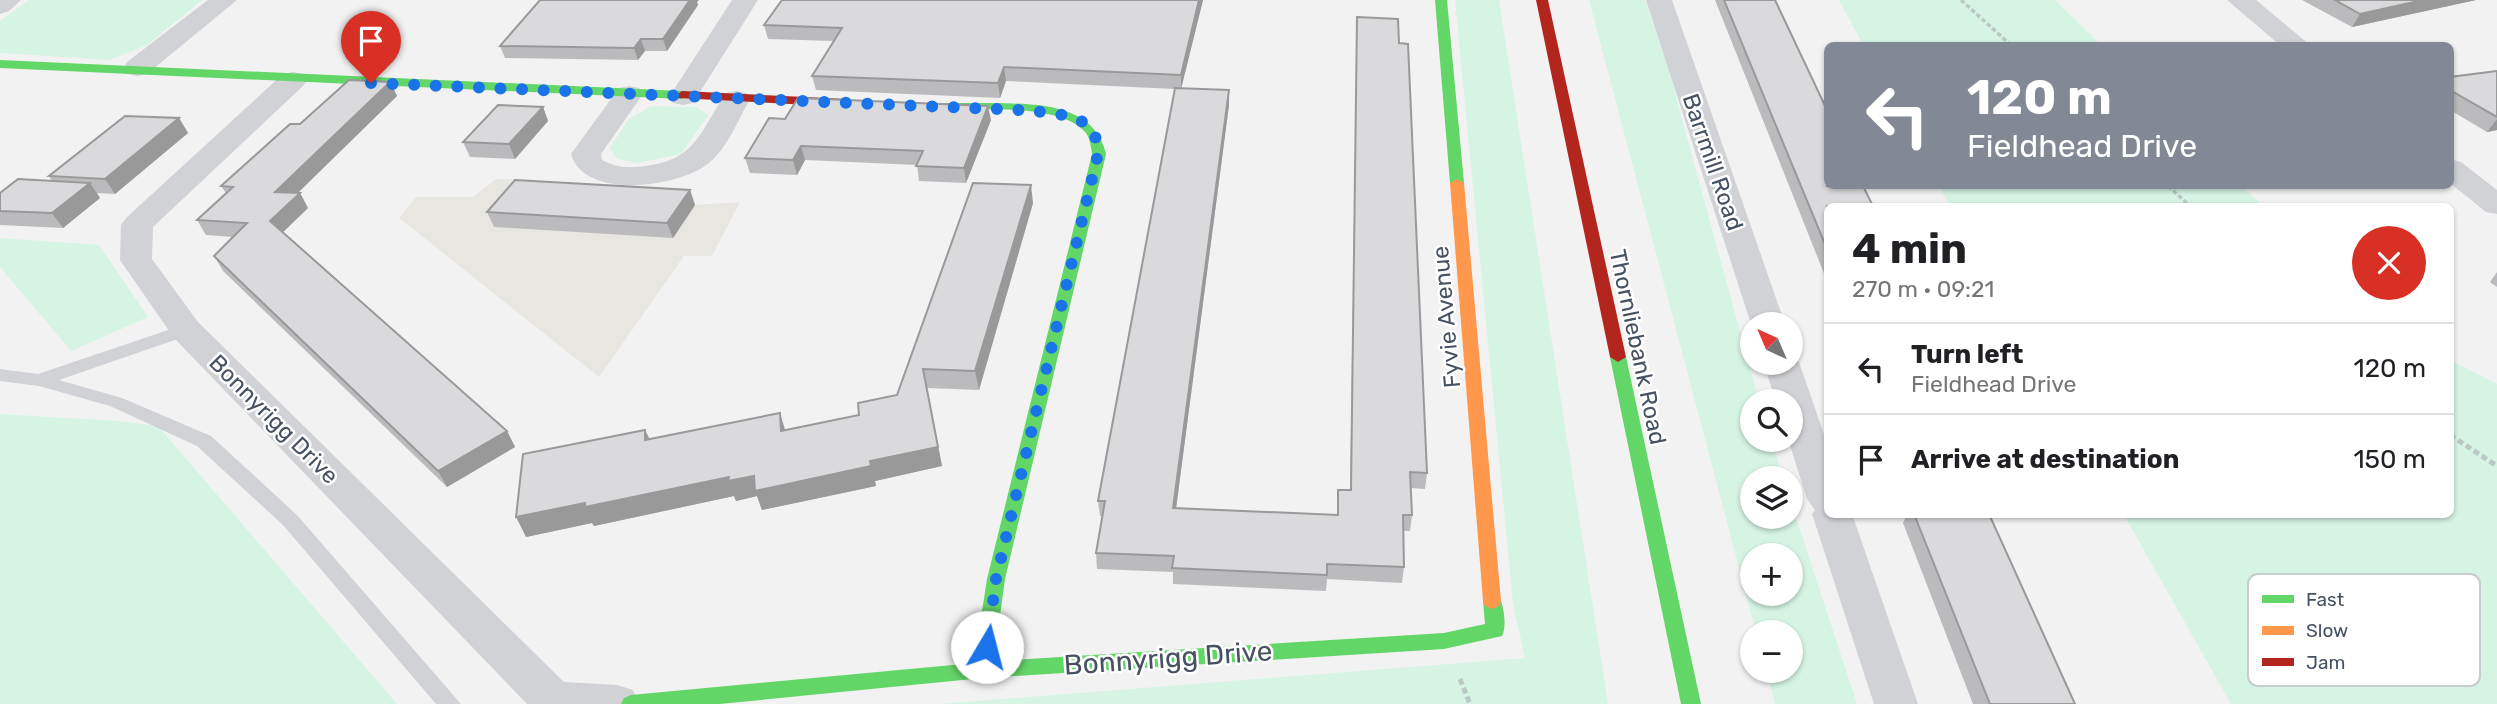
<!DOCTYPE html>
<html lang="en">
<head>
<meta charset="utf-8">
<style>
  body { margin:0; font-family:Rubik,sans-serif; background:#f2f2f2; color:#202124; height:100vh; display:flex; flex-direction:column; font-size:26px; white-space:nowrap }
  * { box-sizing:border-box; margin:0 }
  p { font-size:23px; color:#757577 }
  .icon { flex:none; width:38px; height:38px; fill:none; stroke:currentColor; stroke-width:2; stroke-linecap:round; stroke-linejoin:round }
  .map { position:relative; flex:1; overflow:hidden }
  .panel { position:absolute; left:1824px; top:203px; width:630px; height:315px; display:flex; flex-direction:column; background:#fff; border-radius:10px; box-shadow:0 2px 5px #0004 }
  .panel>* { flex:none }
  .banner { position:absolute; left:1824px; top:42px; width:630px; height:147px; border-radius:10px; box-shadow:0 2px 5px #0004; background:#838994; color:#fff; overflow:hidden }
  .needle { width:46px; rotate:316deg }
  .fabs { position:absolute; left:1740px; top:312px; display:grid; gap:14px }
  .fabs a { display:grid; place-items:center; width:63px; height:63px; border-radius:50%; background:#fff; box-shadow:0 2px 5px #0004; font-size:35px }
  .pin { position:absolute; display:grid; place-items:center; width:60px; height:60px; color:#fff; margin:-72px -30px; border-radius:50% 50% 50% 0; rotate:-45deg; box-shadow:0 0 7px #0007 }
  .pin .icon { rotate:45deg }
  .me { position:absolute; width:77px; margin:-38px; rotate:8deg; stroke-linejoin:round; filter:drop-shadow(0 0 5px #0008) }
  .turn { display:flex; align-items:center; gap:24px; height:147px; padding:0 28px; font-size:32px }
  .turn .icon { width:91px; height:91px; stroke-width:2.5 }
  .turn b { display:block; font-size:49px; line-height:60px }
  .round { display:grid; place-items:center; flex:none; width:74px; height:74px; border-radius:37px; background:#f2f2f2 }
  .headline { display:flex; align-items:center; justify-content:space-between; height:119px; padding:0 28px }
  h1 { font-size:42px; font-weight:700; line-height:52px }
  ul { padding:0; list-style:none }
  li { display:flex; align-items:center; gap:21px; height:91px; padding:0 28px; border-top:2px solid #e0e0e0 }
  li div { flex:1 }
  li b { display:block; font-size:26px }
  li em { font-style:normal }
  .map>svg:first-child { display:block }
  .commercial { fill:#e7e6e0 }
  .green { fill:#d5f4e4; fill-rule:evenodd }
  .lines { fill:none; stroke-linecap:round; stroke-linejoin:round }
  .path-far1 { stroke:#bac8c6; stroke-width:3.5; stroke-dasharray:4.5 2.5; stroke-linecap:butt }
  .path { stroke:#bac8c6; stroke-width:5; stroke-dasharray:6 3.5; stroke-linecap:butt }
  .lane { fill:#d0d2d5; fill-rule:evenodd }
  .street { fill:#d0d2d5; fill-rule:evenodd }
  .fast { fill:#63d668; fill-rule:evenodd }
  .slow { fill:#ff974d; fill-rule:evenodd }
  .jam { fill:#b3261e; fill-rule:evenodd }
  .wall { fill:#bbbbbd }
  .shaded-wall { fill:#99999a }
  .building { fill:#dadadc; stroke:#99999a; stroke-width:2 }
  .route { stroke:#1a73e8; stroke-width:12; stroke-dasharray:0 21.6 }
  .labels { text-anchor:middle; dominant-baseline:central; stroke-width:5; stroke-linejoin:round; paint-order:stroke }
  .street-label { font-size:23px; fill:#465161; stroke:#fff }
  .near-street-label { font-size:28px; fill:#465161; stroke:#fff }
  .key { fill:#fff; stroke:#c8cbd0; stroke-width:2 }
  .key-label { font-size:19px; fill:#465161 }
</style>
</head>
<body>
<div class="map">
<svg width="2497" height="704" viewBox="0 0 2497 704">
  <rect width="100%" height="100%" fill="#f3f2f2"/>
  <path class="commercial" d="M 496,179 L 534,180 L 522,194 L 695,205 L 740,202 L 712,256 L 684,256 L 599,377 L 399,218 L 416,197 L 473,197 Z"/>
  <g class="green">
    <path d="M 29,0 L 202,0 L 147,45 L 109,60 L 0,53 L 0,21 Z"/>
    <path d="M 1455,0 L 1499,0 L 1608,704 L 939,704 L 1525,658 L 1513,604 Z"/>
    <path d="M 1589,0 L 1645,0 L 1667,64 L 1759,401 L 1752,401 L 1752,439 L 1771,439 L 1783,478 L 1752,478 L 1752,516 L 1790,516 L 1790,499 L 1857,704 L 1775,704 L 1766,670 L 1790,670 L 1790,632 L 1756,632 ZM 1752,555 L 1790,555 L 1790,593 L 1752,593 Z"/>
    <path d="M 1839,0 L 2055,0 L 2101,45 L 1863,45 Z"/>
    <path d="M 651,106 L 697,107 L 708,115 L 681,154 L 637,163 L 617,159 L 610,148 L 628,120 Z"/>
    <path d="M 1939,186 L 2242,186 L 2263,206 L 1950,206 Z"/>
    <path d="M 0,238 L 99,245 L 148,317 L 71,351 L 0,267 Z"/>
    <path d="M 2450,360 L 2497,384 L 2497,704 L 2231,704 L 2124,515 L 2450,514 Z"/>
    <path d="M 0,414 L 118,421 L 158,426 L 397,704 L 0,704 Z"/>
  </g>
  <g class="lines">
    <g class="path-far1">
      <path d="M 1961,0 L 2012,46"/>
      <path d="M 2168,186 L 2190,206"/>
    </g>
    <g class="path">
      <path d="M 2450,435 L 2497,466"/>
      <path d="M 1460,679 L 1470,704"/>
    </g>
    <path class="lane" d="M 186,324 L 195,330 L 192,334 L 59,380 L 122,398 L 211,436 L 297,515 L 461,704 L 436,704 L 283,525 L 197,446 L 110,406 L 39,386 L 0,381 L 0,369 L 38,374 Z"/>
    <g class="street">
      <path d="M 0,0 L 21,0 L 9,11 L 0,14 Z"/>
      <path d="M 208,0 L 237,0 L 147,74 L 137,76 L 127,74 L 124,68 L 127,62 Z"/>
      <path d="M 732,0 L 758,0 L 693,103 L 683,105 L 673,103 L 669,97 Z"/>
      <path d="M 1646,0 L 1672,0 L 1785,324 L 1751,324 Z"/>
      <path d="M 2227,0 L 2256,0 L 2311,46 L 2281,46 Z"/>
      <path d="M 293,72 L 303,74 L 307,80 L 303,86 L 153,227 L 152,259 L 198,322 L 564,682 L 617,685 L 633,690 L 639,704 L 527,704 L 174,338 L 120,260 L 121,225 L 126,218 L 283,74 Z"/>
      <path d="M 629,86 L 639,88 L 643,94 L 601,154 L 602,160 C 616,168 629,168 645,166 C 697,160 700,131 726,93 L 736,91 L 746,93 L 750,99 C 738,120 728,147 709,163 C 680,187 584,201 571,154 L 619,88 Z"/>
      <path d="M 2450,159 L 2461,162 L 2497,190 L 2497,214 L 2486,212 L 2450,183 Z"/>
      <path d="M 1790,353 L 1799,362 L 1827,443 L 1827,514 L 1852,514 L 1918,704 L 1874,704 L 1812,514 L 1815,510 L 1807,499 L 1788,439 L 1790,401 L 1776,401 L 1763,362 L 1790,362 Z"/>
    </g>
    <g class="fast">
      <path d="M 1435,0 L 1447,0 L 1464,183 L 1457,187 L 1450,183 Z"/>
      <path d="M 0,60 L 682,91 L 688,95 L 682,99 L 0,68 Z"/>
      <path d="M 996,103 C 1038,104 1095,104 1106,154 L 1005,579 L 994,661 L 1444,633 L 1485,624 L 1483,601 L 1485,596 L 1492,593 L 1499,596 C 1504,606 1507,626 1502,636 L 1444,649 L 983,678 L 720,704 L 621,704 L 624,698 L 631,695 L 974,663 L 987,579 L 1092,154 C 1091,147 1090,139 1086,133 C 1060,102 976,110 939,111 L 933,107 L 939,103 Z"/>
      <path d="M 1618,352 L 1626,357 L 1701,704 L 1681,704 L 1610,357 Z"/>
    </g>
    <path class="slow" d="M 1457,179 L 1464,183 L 1501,601 L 1499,606 L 1492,609 L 1485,606 L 1483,601 L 1450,183 Z"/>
    <g class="jam">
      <path d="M 1536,0 L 1548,0 L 1626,357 L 1618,362 L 1610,357 Z"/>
      <path d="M 682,91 L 847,99 L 853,103 L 847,107 L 678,98 L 676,95 Z"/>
    </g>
  </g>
  <g class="wall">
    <path d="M 1203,0 L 1181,89 L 1229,105 L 1176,508 L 1337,515 L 1338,490 L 1350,490 L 1357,17 L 1399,43 L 1427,473 L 1425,489 L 1411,488 L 1412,515 L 1410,531 L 1403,531 L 1404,567 L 1402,583 L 1327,579 L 1326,591 L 1173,584 L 1173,572 L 1097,569 L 1096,553 L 1102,516 L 1100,516 L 1098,501 L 1175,89 L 1006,81 L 1000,98 L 816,90 L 812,76 L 834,41 L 768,39 L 764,25 Z"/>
    <path d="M 1715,0 L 1775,0 L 1827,206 L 1827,281 Z"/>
    <path d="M 2302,0 L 2476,0 L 2352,27 Z"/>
    <path d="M 697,2 L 698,5 L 667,51 L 645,51 L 638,60 L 505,58 L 500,46 Z"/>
    <path d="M 2497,71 L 2497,130 L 2487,132 L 2450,110 L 2450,77 Z"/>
    <path d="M 390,82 L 397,96 L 298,193 L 300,193 L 308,208 L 283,232 L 507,431 L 515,447 L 447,487 L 223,271 L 214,256 L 233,237 L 206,235 L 197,220 L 226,193 L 221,186 Z"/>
    <path d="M 543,107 L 548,121 L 515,159 L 470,157 L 463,142 Z"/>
    <path d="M 179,118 L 188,133 L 115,194 L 97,193 L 100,198 L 63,228 L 0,225 L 0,193 L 52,181 L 49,176 Z"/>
    <path d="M 769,118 L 991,120 L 966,183 L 919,181 L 917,165 L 805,160 L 797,175 L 750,173 L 745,158 Z"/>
    <path d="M 690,190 L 695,205 L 673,238 L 494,227 L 487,212 Z"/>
    <path d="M 1033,203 L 979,390 L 927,388 L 942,466 L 875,481 L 876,486 L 762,510 L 757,496 L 736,501 L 734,496 L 594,526 L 592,523 L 526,537 L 645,430 L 650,440 L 785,430 L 859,415 L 897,395 Z"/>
    <path d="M 2497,272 L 2497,287 L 2490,282 Z"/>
    <path d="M 1907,514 L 1989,514 L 2075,704 L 1973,704 L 1903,523 Z"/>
  </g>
  <g class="shaded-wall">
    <path d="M 690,0 L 699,0 L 697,2 L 698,5 L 667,51 L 663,39 Z"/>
    <path d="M 1199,0 L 1203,0 L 1181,89 L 1181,75 Z"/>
    <path d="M 2423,0 L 2476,0 L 2352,27 L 2360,14 Z"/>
    <path d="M 641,39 L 645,51 L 638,60 L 634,48 Z"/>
    <path d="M 1004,67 L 1006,81 L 1000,98 L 998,83 Z"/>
    <path d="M 390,82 L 397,96 L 283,207 L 275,192 Z"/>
    <path d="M 1229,90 L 1229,105 L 1174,524 L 1173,508 Z"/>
    <path d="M 988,106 L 991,120 L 966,183 L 964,168 Z"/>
    <path d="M 543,107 L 548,121 L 515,159 L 509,144 Z"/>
    <path d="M 179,118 L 188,133 L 115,194 L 105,179 Z"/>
    <path d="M 2497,119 L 2497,130 L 2487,132 Z"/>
    <path d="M 801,146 L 805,160 L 797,175 L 793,160 Z"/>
    <path d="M 90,183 L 100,198 L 63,228 L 52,213 Z"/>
    <path d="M 1031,185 L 1033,203 L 979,390 L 975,371 Z"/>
    <path d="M 690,190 L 695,205 L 673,238 L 667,223 Z"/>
    <path d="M 300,193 L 308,208 L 279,236 L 270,221 Z"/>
    <path d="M 923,369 L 942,466 L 875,481 L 876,486 L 762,510 L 757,496 L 736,501 L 734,496 L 594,526 L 592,523 L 526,537 L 516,517 L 585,503 L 729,477 L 754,476 L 870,461 Z"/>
    <path d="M 780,413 L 786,433 L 781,431 Z"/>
    <path d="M 645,430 L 654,449 L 645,440 Z"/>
    <path d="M 507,431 L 515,447 L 447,487 L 438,471 Z"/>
  </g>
  <g class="building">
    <path d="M 540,0 L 690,0 L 663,39 L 641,39 L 634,48 L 500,46 Z"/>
    <path d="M 782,0 L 1199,0 L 1181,75 L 1004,67 L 998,83 L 812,76 L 842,28 L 764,25 Z"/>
    <path d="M 1724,0 L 1775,0 L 1827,110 L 1827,186 L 1863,186 L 1873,206 L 1827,206 L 1827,249 Z"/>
    <path d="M 2335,0 L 2423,0 L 2360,14 Z"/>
    <path d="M 1357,17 L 1398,19 L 1399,43 L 1408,44 L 1427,473 L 1410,472 L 1412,515 L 1403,515 L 1404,567 L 1327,564 L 1327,575 L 1172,568 L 1174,556 L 1096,553 L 1105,501 L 1098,501 L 1175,88 L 1229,90 L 1173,508 L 1338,515 L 1338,490 L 1351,490 Z"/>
    <path d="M 2497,71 L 2497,117 L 2450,90 L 2450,77 Z"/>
    <path d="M 349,80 L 390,82 L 275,192 L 300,193 L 270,221 L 507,431 L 438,471 L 214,256 L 247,223 L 197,220 L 233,187 L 221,186 L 290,124 L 300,124 Z"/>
    <path d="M 798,98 L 988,106 L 964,168 L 916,166 L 923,151 L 801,146 L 793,160 L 745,158 L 769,118 L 785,119 Z"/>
    <path d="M 498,105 L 543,107 L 509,144 L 463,142 Z"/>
    <path d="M 125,116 L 179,118 L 105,179 L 49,176 Z"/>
    <path d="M 18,179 L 90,183 L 52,213 L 0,211 L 0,193 Z"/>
    <path d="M 515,180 L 690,190 L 667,223 L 487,212 Z"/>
    <path d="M 973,183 L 1031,185 L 975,371 L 923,369 L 938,447 L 870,461 L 871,466 L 755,491 L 754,476 L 728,481 L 729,477 L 585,507 L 585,503 L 516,517 L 523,454 L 645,430 L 645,440 L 780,413 L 781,431 L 859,415 L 858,403 L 897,395 Z"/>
    <path d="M 1914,514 L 1989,514 L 2075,704 L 1990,704 Z"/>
  </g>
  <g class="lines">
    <path class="route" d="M 371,83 L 1019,110 C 1039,112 1082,112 1093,132 C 1097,138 1097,148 1098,154 L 996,579 L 987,647"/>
  </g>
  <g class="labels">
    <g class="street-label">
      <text transform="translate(1713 162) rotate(71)">Barrmill Road</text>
      <text transform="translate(1446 317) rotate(-95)">Fyvie Avenue</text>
      <text transform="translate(1638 347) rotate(78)">Thornliebank Road</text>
      <text transform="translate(274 419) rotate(45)">Bonnyrigg Drive</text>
    </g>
    <g class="near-street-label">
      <text transform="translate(1168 658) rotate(-4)">Bonnyrigg Drive</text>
    </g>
  </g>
  <rect x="2248" y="574" width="232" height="112" rx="10" class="key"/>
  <rect x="2262" y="595" width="32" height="8" fill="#63d668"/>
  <rect x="2262" y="626" width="32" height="9" fill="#ff974d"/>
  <rect x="2262" y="658" width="32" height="8" fill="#b3261e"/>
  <g class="key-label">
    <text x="2306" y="606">Fast</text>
    <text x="2306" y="637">Slow</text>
    <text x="2306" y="669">Jam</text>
  </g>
</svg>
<div class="fabs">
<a><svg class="needle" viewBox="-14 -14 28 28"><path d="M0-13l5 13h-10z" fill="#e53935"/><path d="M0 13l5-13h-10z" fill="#757577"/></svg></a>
<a><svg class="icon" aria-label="search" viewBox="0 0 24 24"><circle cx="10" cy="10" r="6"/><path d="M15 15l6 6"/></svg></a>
<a><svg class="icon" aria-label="layers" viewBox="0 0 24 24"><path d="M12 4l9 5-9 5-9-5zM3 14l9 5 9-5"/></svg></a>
<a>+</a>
<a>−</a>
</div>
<div class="pin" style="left:371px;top:83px;background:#d93025"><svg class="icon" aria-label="arrive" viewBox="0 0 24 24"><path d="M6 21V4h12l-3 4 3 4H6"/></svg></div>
<svg class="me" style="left:987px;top:647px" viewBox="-20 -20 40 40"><circle r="19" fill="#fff"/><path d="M0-13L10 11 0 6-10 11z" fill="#1a73e8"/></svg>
<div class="banner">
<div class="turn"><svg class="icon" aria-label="left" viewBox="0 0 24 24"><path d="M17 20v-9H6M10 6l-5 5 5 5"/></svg><div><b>120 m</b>Fieldhead Drive</div></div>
</div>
<section class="panel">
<div class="headline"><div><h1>4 min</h1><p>270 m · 09:21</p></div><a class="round" style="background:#d93025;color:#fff"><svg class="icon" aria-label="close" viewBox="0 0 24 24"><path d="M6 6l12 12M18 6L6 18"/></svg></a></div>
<ul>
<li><svg class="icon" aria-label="left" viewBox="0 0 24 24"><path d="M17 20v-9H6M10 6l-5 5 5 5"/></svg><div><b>Turn left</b><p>Fieldhead Drive</p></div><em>120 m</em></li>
<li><svg class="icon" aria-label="arrive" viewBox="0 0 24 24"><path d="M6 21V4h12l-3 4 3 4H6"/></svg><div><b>Arrive at destination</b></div><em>150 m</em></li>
</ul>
</section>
</div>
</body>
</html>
